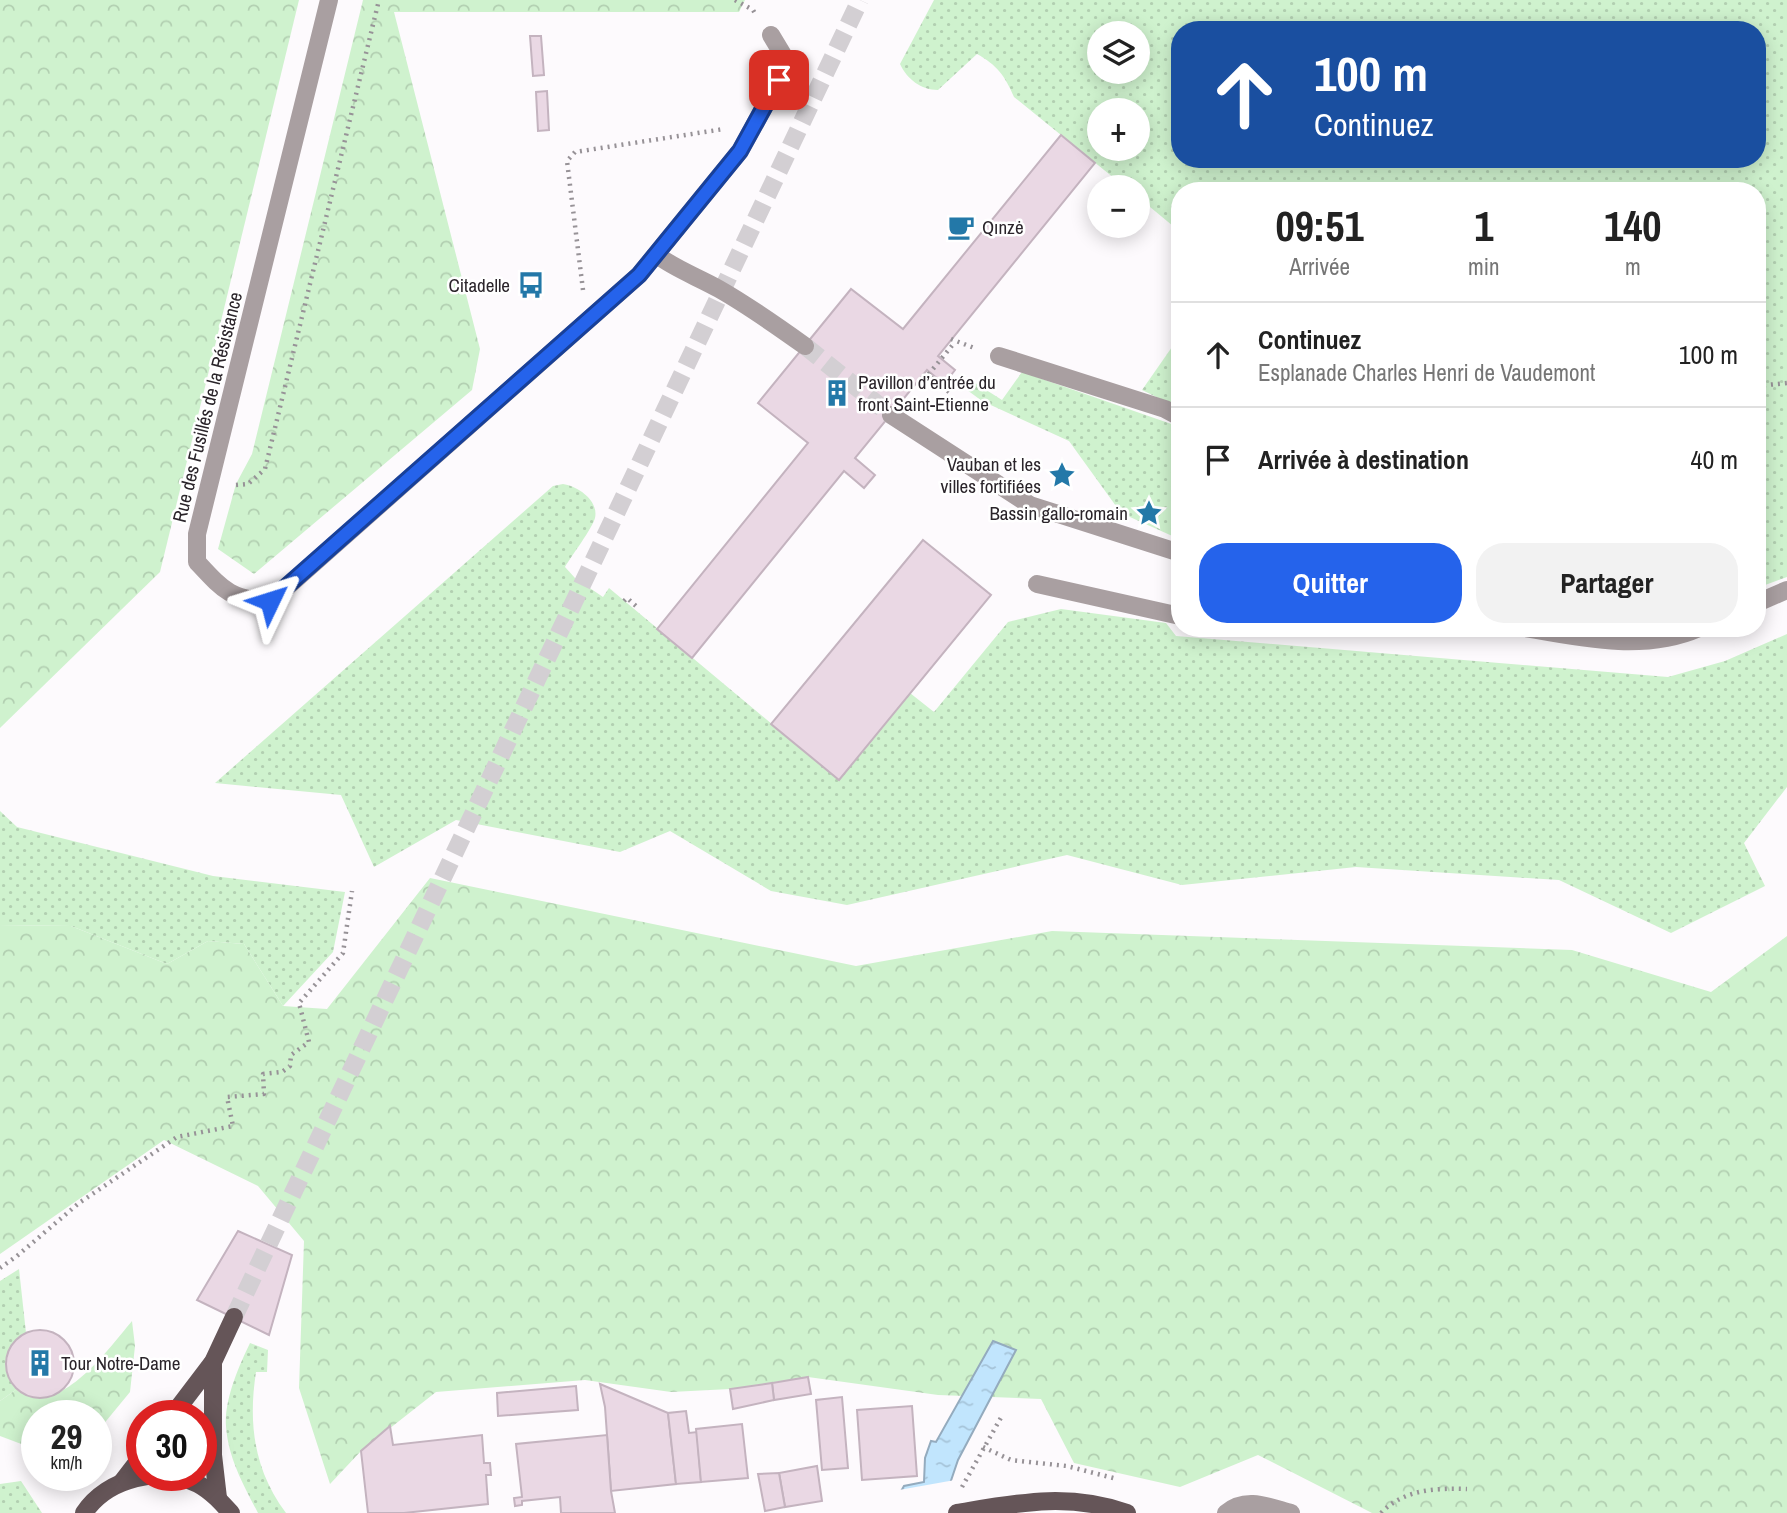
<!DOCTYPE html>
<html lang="fr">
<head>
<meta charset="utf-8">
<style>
  body { margin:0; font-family:"Archivo Narrow",sans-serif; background:#f2f2f2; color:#222; height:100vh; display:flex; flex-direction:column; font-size:26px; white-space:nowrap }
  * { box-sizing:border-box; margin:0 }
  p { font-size:23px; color:#767676 }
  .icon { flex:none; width:38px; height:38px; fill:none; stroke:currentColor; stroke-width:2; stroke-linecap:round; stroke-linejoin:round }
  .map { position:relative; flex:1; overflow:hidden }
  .details { position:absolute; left:1171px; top:182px; width:595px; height:455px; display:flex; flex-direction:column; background:#fff; border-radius:28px; box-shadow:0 4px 18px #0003 }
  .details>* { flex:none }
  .guide { position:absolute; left:1171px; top:21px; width:595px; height:147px; border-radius:28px; box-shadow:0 4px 18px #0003; background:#1a4fa0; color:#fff; overflow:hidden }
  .controls { position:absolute; left:1087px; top:21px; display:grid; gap:14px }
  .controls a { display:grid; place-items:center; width:63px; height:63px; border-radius:50%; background:#fff; box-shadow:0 4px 18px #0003; font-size:35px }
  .speed { position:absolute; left:21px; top:1400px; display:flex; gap:14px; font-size:35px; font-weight:700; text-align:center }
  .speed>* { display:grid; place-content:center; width:91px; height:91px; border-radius:50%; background:#fff; box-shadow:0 4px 18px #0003; line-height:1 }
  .speed small { font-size:18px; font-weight:400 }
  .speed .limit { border:10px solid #d22; background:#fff; color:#111 }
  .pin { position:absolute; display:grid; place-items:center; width:60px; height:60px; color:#fff; margin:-30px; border-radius:14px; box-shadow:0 4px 10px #0006 }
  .me { position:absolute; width:77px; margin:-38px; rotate:49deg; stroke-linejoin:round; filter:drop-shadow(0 0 5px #0008) }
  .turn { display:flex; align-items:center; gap:24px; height:147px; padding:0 28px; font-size:32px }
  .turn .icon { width:91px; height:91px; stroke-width:2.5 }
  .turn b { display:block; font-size:49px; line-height:60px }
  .eta { display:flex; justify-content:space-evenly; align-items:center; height:119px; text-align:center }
  .eta b { font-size:42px; font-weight:700; line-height:49px }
  .cta { display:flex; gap:14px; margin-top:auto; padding:14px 28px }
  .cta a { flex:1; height:80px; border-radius:28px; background:#2563eb; color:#fff; font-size:28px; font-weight:700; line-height:80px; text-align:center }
  .cta a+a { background:#f2f2f2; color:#222 }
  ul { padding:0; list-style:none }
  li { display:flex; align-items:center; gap:21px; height:105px; padding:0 28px; border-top:2px solid #e0e0e0 }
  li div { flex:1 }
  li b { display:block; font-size:26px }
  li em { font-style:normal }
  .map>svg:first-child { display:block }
  .grass { fill:url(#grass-dots); fill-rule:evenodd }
  .forest { fill:url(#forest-crowns) }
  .water { fill:url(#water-ripples); stroke:#94abbe; stroke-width:2 }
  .pier { fill:#fdfafd }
  .building { fill:#ead8e4; stroke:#c4b3bf; stroke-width:2 }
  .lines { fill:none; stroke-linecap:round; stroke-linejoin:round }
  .minor-tunnel { stroke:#d3cfd3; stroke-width:18; stroke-dasharray:18 9; stroke-linecap:butt }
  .major-tunnel { stroke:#d3cfd3; stroke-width:18; stroke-dasharray:18 9; stroke-linecap:butt }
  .path { stroke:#979297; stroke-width:4.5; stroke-dasharray:2 5; stroke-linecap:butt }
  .minor { stroke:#a99fa1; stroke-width:18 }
  .major { stroke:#655558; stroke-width:18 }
  .route-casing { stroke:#184099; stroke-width:18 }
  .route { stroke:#2563eb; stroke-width:12 }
  .labels { text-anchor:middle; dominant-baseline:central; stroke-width:5; stroke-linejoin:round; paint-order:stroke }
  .poi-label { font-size:19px; fill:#2a242a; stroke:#fff; text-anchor:start }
  .street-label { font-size:19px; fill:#2a242a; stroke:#fff }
</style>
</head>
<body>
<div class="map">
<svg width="1787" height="1513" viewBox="0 0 1787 1513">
  <defs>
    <pattern id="grass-dots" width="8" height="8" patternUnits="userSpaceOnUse" patternTransform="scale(1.75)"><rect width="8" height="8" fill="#cff2ce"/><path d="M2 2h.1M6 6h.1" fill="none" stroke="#b2cfb1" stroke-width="1.8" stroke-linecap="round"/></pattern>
    <pattern id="forest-crowns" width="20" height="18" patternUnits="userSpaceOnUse" patternTransform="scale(1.75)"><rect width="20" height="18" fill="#cff2ce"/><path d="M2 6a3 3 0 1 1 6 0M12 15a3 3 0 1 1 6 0" fill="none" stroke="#b2cfb1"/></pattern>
    <pattern id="water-ripples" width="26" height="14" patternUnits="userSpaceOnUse" patternTransform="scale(1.75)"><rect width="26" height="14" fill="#c1e5fd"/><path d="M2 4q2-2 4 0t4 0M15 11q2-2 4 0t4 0" fill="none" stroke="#a6c4d9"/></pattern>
  </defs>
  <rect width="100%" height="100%" fill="#fdfafd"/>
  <g class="grass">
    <path d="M 934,0 L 1787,0 L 1787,577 L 1757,588 L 1757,191 L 1180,191 L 1179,231 L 1138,197 L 1138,187 L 1125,187 L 1014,97 C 1005,76 997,65 977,54 L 938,90 C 921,90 907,79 900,64 ZM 1180,30 L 1757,30 L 1757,159 L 1180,159 ZM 1099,33 L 1138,33 L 1138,72 L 1099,72 ZM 1099,110 L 1138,110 L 1138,149 L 1099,149 Z"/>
    <path d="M 1179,337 L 1179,408 L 1142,390 Z"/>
    <path d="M 1022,372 L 1180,427 L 1179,539 L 1121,513 L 1069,441 L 982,401 L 963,387 L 969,379 L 1002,400 Z"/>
    <path d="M 563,484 C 577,486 599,500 595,518 C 592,529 572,555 565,567 L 575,578 L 603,597 L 609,588 L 839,780 L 910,693 L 934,712 L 1008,622 L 1061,609 L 1166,623 L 1176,636 L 1668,677 L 1725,661 L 1787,634 L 1787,787 L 1744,843 L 1765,886 L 1671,933 L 1559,880 L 1356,867 L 1182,885 L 1067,855 L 847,905 L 771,891 L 670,831 L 620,852 L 456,820 L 374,867 L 341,795 L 215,783 L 553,486 Z"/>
    <path d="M 0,811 L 17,827 L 213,876 L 345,892 L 333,952 L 283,1006 L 244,944 L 208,941 L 167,964 L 71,926 L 0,925 Z"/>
    <path d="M 19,1269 L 26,1333 C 5,1345 0,1370 17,1389 L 0,1401 L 0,1281 Z"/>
    <path d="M 250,1343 L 268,1350 L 267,1372 L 256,1372 C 248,1424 254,1470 286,1513 L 258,1513 C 244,1486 228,1458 226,1426 C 224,1400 239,1366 250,1343 Z"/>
    <path d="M 21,1481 L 42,1513 L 0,1513 L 0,1484 Z"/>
  </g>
  <g class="forest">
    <path d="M 0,0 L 299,0 L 160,572 L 0,728 Z"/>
    <path d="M 363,0 L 745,0 L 739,12 L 394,12 L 480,349 L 472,390 L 254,574 L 218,549 L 236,484 L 252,454 Z"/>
    <path d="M 430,878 L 856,966 L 1052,931 L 1572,950 L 1711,992 L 1787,936 L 1787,1513 L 1372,1513 L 1258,1455 L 1180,1487 L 1074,1463 L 1041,1399 L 938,1395 L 808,1377 L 730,1389 L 671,1392 L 585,1380 L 436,1392 L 361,1451 L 330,1484 L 299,1388 L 304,1241 L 258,1186 L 164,1140 L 0,1254 L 0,925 L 71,926 L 167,964 L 208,941 L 244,944 L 283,1006 L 327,1009 Z"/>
    <path d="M 132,1321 L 135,1346 L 130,1392 L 102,1426 L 96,1430 L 96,1416 L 37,1416 L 37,1457 L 24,1445 L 0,1436 L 0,1401 L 17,1389 C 57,1422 109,1348 132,1321 Z"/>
  </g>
  <path class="water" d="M 993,1341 L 1016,1350 L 958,1460 L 940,1513 L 889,1513 L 904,1486 L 924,1482 L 925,1458 L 931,1441 L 936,1442 Z"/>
  <path class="pier" d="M 955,1480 L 944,1513 L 885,1513 L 899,1490 Z"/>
  <g class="building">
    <path d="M 530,36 L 541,36 L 544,75 L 533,76 Z"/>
    <path d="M 547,91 L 549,130 L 538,131 L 536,92 Z"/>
    <path d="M 1061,135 L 1095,163 L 938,356 L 955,370 L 944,384 L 927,370 L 855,458 L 875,475 L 864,488 L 844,471 L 692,658 L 657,629 L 808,443 L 758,403 L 851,289 L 903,329 Z"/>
    <path d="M 923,540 L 991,595 L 839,780 L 771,724 Z"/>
    <path d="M 238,1231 L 292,1255 L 269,1335 L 197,1300 Z"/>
    <circle cx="40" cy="1364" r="34"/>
    <path d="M 808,1377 L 811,1394 L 774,1400 L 772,1383 Z"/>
    <path d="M 772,1383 L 774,1400 L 733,1409 L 730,1389 Z"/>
    <path d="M 600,1384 L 668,1413 L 676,1484 L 611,1491 L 605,1407 Z"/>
    <path d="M 576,1386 L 578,1410 L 498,1416 L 497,1393 Z"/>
    <path d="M 842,1397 L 848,1468 L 822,1470 L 816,1400 Z"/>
    <path d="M 912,1406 L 917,1476 L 862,1480 L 857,1410 Z"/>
    <path d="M 686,1411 L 689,1433 L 697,1432 L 701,1482 L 676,1484 L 668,1413 Z"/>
    <path d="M 742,1424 L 748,1478 L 701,1482 L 696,1429 Z"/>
    <path d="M 390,1426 L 393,1445 L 482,1435 L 484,1463 L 490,1463 L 491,1475 L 486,1475 L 488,1504 L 404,1513 L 368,1513 L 361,1451 Z"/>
    <path d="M 607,1435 L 611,1491 L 615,1513 L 561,1513 L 560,1497 L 522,1501 L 522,1505 L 515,1506 L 514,1498 L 522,1497 L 516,1444 Z"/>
    <path d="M 817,1466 L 822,1501 L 785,1507 L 779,1473 Z"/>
    <path d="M 779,1473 L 785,1507 L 765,1511 L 758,1474 Z"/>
  </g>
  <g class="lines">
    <path class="minor-tunnel" d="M 805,346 L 891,415"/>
    <path class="major-tunnel" d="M 234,1317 L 860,0"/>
    <g class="path">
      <path d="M 735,0 L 753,10 L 756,15"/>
      <path d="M 583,290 L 567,161 L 575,152 L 724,129"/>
      <path d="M 951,339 L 977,349"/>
      <path d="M 1757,386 L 1787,383"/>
      <path d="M 949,392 L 928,375 L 955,342"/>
      <path d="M 236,485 L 248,484 L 265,469 L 379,0"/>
      <path d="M 624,601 L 627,598 L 636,606"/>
      <path d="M 0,1268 L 17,1256 L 79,1203 L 177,1137 L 233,1126 L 227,1097 L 264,1094 L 263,1074 L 282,1072 L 290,1066 L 291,1055 L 309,1042 L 299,1003 L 343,953 L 352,891"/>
      <path d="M 983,1447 L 1011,1460 L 1067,1466 L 1117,1479"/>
      <path d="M 962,1487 L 1003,1414"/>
      <path d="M 1381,1513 C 1404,1489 1436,1488 1467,1489"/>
    </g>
    <g class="minor">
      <path d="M 329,0 L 197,534 L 197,562 C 224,591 230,599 270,602 L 639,275 L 740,151 L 779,80 L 783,55 L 771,35"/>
      <path d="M 657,255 C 675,269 698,277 719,289 C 749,306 777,326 805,346"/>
      <path d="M 999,356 L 1165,409 L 1180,417"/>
      <path d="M 891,415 L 1030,505 L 1180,553"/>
      <path d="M 1037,584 L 1180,616"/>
      <path d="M 1757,603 L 1787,590"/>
      <path d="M 1525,628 C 1581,638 1645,652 1699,628"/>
      <path d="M 1226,1513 C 1246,1496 1269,1507 1291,1513"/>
    </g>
    <g class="major">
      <path d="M 213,1362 L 213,1455 L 218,1498"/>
      <path d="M 172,1416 L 213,1362 L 234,1317"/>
      <path d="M 122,1482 L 142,1456"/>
      <path d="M 84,1513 C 107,1478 161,1465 198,1484 C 211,1491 221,1502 231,1513"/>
      <path d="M 957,1513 C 1017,1503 1068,1492 1127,1513"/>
    </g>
  </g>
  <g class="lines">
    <defs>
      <path id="route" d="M 270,601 L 639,275 L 740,151 L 779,80"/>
    </defs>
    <use href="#route" class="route-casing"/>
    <use href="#route" class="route"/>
  </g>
  <defs>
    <symbol id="cafe-bare" viewBox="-9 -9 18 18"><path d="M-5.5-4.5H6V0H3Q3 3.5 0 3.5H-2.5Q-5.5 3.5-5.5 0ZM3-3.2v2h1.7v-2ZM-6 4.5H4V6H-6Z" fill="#2378a8" stroke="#fff" stroke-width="2.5" paint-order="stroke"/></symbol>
    <symbol id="bus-bare" viewBox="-9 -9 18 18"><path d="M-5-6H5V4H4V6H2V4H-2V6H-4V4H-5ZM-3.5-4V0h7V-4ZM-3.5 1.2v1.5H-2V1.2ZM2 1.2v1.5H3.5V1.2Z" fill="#2378a8" stroke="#fff" stroke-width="2.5" paint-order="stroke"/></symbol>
    <symbol id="building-bare" viewBox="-9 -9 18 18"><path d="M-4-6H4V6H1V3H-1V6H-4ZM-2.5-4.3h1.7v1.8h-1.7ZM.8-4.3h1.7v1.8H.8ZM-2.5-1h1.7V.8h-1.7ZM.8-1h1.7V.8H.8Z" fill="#2378a8" stroke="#fff" stroke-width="2.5" paint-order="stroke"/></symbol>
    <symbol id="sight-bare" viewBox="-9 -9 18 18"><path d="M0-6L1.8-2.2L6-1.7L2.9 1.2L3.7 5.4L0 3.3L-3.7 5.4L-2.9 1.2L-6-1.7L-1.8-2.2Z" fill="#2378a8" stroke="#fff" stroke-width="2.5" paint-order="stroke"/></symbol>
  </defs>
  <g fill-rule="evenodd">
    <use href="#cafe-bare" x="942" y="208" width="38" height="38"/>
    <use href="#bus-bare" x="512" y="266" width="38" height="38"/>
    <use href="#building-bare" x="818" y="374" width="38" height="38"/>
    <use href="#sight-bare" x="1043" y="456" width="38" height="38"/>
    <use href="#sight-bare" x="1130" y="494" width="38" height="38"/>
    <use href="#building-bare" x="21" y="1344" width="38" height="38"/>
  </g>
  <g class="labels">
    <g class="poi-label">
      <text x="982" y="227">Qınzė</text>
      <text x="510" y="285" text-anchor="end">Citadelle</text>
      <text x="858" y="382">Pavillon d’entrée du<tspan x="858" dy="22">front Saint-Etienne</tspan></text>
      <text x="1041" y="464" text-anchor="end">Vauban et les<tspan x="1041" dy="22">villes fortifiées</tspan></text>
      <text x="1128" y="513" text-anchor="end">Bassin gallo-romain</text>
      <text x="61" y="1363">Tour Notre-Dame</text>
    </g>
    <g class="street-label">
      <text transform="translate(207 407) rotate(-76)">Rue des Fusillés de la Résistance</text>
    </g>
  </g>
</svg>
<div class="controls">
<a><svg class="icon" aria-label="layers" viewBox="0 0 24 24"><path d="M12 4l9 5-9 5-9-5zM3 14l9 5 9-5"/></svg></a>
<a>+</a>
<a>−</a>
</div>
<div class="speed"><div>29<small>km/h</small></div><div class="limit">30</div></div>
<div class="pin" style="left:779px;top:80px;background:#d93025"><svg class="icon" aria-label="arrive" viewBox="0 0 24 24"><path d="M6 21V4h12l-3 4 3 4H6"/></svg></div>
<svg class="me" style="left:270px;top:601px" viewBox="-20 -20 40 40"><path d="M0-17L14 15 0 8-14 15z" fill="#2563eb" stroke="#fff" stroke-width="4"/></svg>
<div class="guide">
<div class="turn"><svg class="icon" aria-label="ahead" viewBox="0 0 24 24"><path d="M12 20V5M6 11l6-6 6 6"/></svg><div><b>100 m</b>Continuez</div></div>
</div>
<section class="details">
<div class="eta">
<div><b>09:51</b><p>Arrivée</p></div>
<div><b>1</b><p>min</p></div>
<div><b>140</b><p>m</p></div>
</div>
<ul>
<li><svg class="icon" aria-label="ahead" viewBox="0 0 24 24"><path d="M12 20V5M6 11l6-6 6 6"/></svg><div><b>Continuez</b><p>Esplanade Charles Henri de Vaudemont</p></div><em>100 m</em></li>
<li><svg class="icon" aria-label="arrive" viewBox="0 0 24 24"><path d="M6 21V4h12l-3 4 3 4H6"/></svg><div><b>Arrivée à destination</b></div><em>40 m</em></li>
</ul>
<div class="cta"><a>Quitter</a><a>Partager</a></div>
</section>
</div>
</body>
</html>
